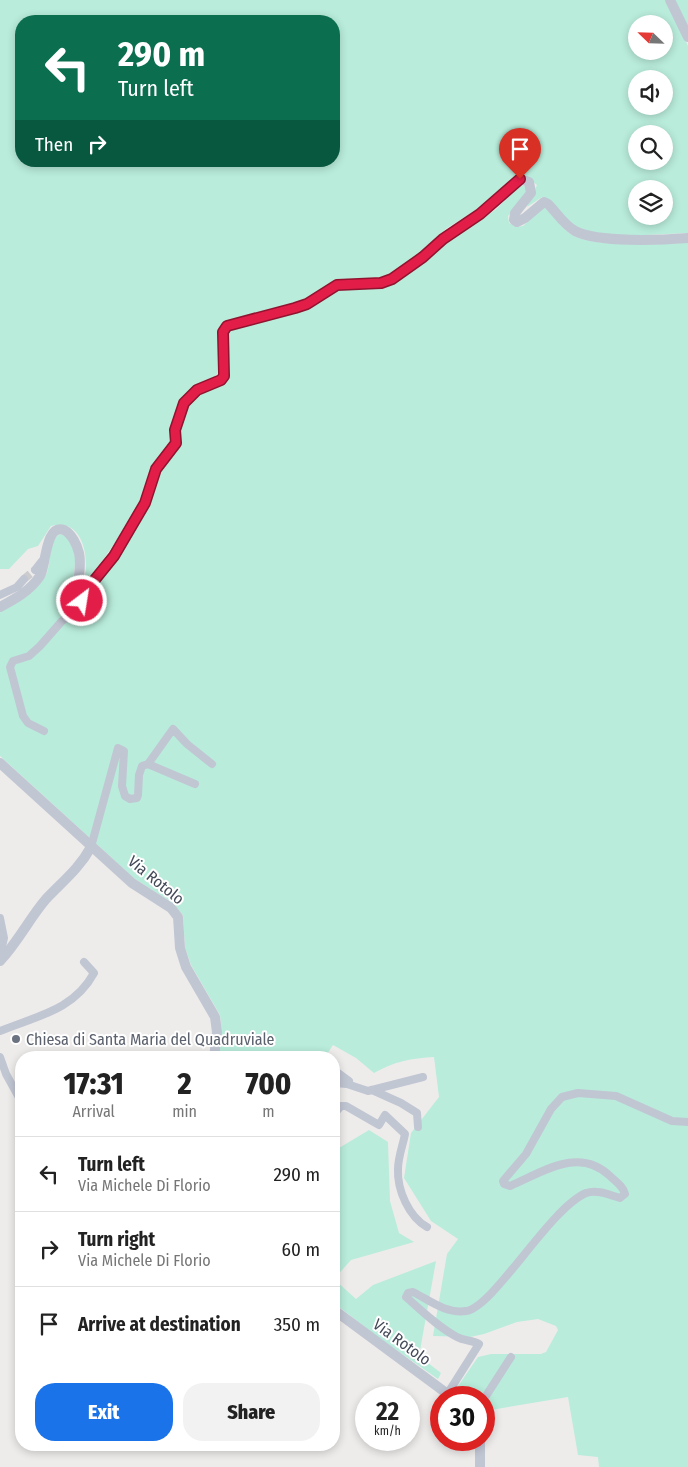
<!DOCTYPE html>
<html lang="en">
<head>
<meta charset="utf-8">
<style>
  body { margin:0; font-family:"Fira Sans Condensed",sans-serif; background:#f2f2f2; color:#222; height:100vh; display:flex; flex-direction:column; font-size:19px; white-space:nowrap }
  * { box-sizing:border-box; margin:0 }
  p { font-size:16px; color:#767676 }
  .icon { flex:none; width:28px; height:28px; fill:none; stroke:currentColor; stroke-width:2; stroke-linecap:round; stroke-linejoin:round }
  .map { position:relative; flex:1; overflow:hidden }
  .details { position:absolute; left:15px; top:1051px; width:325px; height:400px; display:flex; flex-direction:column; background:#fff; border-radius:20px; box-shadow:0 2px 8px #0003 }
  .details>* { flex:none }
  .banner { position:absolute; left:15px; top:15px; width:325px; height:152px; border-radius:20px; box-shadow:0 2px 8px #0003; background:#0b6e4f; color:#fff; overflow:hidden }
  .needle { width:32px; rotate:293deg }
  .buttons { position:absolute; left:628px; top:15px; display:grid; gap:10px }
  .buttons a { display:grid; place-items:center; width:45px; height:45px; border-radius:50%; background:#fff; box-shadow:0 2px 8px #0003; font-size:25px }
  .speed { position:absolute; left:355px; top:1386px; display:flex; gap:10px; font-size:25px; font-weight:700; text-align:center }
  .speed>* { display:grid; place-content:center; width:65px; height:65px; border-radius:50%; background:#fff; box-shadow:0 2px 8px #0003; line-height:1 }
  .speed small { font-size:12px; font-weight:400 }
  .speed .limit { border:8px solid #d22; background:#fff; color:#111 }
  .pin { position:absolute; display:grid; place-items:center; width:42px; height:42px; color:#fff; margin:-51px -21px; border-radius:50% 50% 50% 0; rotate:-45deg; box-shadow:0 0 5px #0007 }
  .pin .icon { rotate:45deg }
  .me { position:absolute; width:55px; margin:-28px; rotate:31deg; stroke-linejoin:round; filter:drop-shadow(0 0 4px #0008) }
  .turn { display:flex; align-items:center; gap:18px; height:105px; padding:0 20px; font-size:22px }
  .turn .icon { width:65px; height:65px; stroke-width:2.5 }
  .turn b { display:block; font-size:35px; line-height:42px }
  .then { display:flex; align-items:center; height:48px; padding:0 20px; background:#0003; gap:10px; font-size:19px }
  .eta { display:flex; justify-content:space-evenly; align-items:center; height:85px; text-align:center }
  .eta b { font-size:30px; font-weight:800; line-height:35px }
  .cta { display:flex; gap:10px; margin-top:auto; padding:10px 20px }
  .cta a { flex:1; height:58px; border-radius:20px; background:#1a73e8; color:#fff; font-size:20px; font-weight:800; line-height:58px; text-align:center }
  .cta a+a { background:#f2f2f2; color:#222 }
  ul { padding:0; list-style:none }
  li { display:flex; align-items:center; gap:15px; height:75px; padding:0 20px; border-top:1px solid #e0e0e0 }
  li div { flex:1 }
  li b { display:block; font-size:19px }
  li em { font-style:normal }
  .map>svg:first-child { display:block }
  .green { fill:#b9ecdb; fill-rule:evenodd }
  .lines { fill:none; stroke-linecap:round; stroke-linejoin:round }
  .minor-tunnel { stroke:#cccbce; stroke-width:8; stroke-dasharray:8 4; stroke-linecap:butt }
  .minor { stroke:#c1c6d3; stroke-width:8 }
  .tertiary { stroke:#c1c6d3; stroke-width:10 }
  .route-casing { stroke:#92132f; stroke-width:12 }
  .route { stroke:#e11d48; stroke-width:9 }
  .worship-dot { fill:#6b7280; stroke:#fff; stroke-width:2 }
  .labels { text-anchor:middle; dominant-baseline:central; stroke-width:4; stroke-linejoin:round; paint-order:stroke }
  .street-label { font-size:16px; fill:#444958; stroke:#fff }
  .worship-label { font-size:16px; fill:#5b616d; stroke:#fff; text-anchor:start }
</style>
</head>
<body>
<div class="map">
<svg width="688" height="1467" viewBox="0 0 688 1467">
  <rect width="100%" height="100%" fill="#eeeceb"/>
  <g class="green">
    <path d="M 0,0 L 667,0 L 688,46 L 688,233 L 625,236 L 587,232 L 578,229 L 542,197 L 527,207 L 537,185 L 524,175 L 516,175 L 476,210 L 447,228 L 412,259 L 388,276 L 339,281 L 293,305 L 227,322 L 220,327 L 218,334 L 217,374 L 176,413 L 170,442 L 148,476 L 142,498 L 132,518 L 85,586 C 82,583 85,576 86,569 C 87,546 78,519 51,526 L 38,546 L 28,549 L 9,569 L 0,569 ZM 21,21 L 334,21 L 334,161 L 21,161 ZM 636,24 L 664,24 L 664,51 L 636,51 ZM 636,79 L 664,79 L 664,106 L 636,106 ZM 636,134 L 664,134 L 664,161 L 636,161 ZM 636,189 L 664,189 L 664,216 L 636,216 Z"/>
    <path d="M 673,0 L 688,0 L 688,30 Z"/>
    <path d="M 521,185 L 525,186 L 527,192 L 508,216 L 509,223 L 516,227 L 523,226 L 544,207 C 554,216 561,228 572,235 C 594,248 660,243 688,243 L 688,1467 L 599,1467 L 598,1457 L 578,1455 L 568,1397 L 485,1411 L 484,1398 L 467,1397 L 456,1389 L 478,1357 L 491,1354 L 541,1354 L 546,1352 L 558,1330 L 556,1326 L 538,1319 L 517,1322 L 484,1334 L 470,1337 L 433,1336 L 447,1254 L 458,1239 L 431,1221 L 404,1178 L 411,1133 L 439,1097 L 434,1057 C 412,1058 393,1062 374,1073 L 356,1058 L 333,1045 L 325,1057 L 219,1057 L 222,1032 L 220,1015 L 191,965 L 185,947 L 183,915 L 174,904 L 135,879 L 0,756 L 0,612 C 18,603 36,593 46,575 C 52,563 47,542 60,534 C 87,543 68,580 75,594 L 84,598 L 94,590 L 117,558 L 149,505 L 157,478 L 180,430 L 188,405 L 200,394 L 224,384 L 228,379 L 230,372 L 228,333 L 230,330 L 297,313 L 310,308 L 338,290 L 382,287 L 395,283 L 427,261 L 446,243 L 495,210 Z"/>
    <path d="M 369,1130 L 388,1142 L 390,1201 L 399,1233 L 414,1242 L 351,1260 L 334,1279 L 356,1299 L 373,1285 L 436,1261 L 419,1356 L 441,1373 L 438,1379 L 379,1338 L 334,1303 L 334,1151 Z"/>
  </g>
  <g class="lines">
    <path class="minor-tunnel" d="M 24,579 L 35,570"/>
    <g class="minor">
      <path d="M 35,570 L 42,561 L 45,561"/>
      <path d="M 0,595 L 17,587 L 24,579"/>
      <path d="M 44,731 L 28,723 L 23,716 L 10,667 L 13,661 L 29,656 L 40,646 L 62,621 L 75,611 L 82,601 L 84,593"/>
      <path d="M 148,764 L 195,784"/>
      <path d="M 91,847 L 118,748 L 124,751 L 122,786 L 125,796 L 130,799 L 137,798 L 138,795 L 139,775 L 142,766 L 148,764 L 173,729 L 187,744 L 212,764"/>
      <path d="M 0,918 L 4,938 L 0,956"/>
      <path d="M 0,1031 C 37,1016 74,1010 94,973 L 84,962"/>
      <path d="M 0,1057 L 6,1074 L 21,1101"/>
      <path d="M 334,1070 L 349,1081 L 347,1084 L 334,1083"/>
      <path d="M 347,1084 L 368,1091 L 423,1077"/>
      <path d="M 372,1090 L 401,1103 L 417,1113 L 418,1127"/>
      <path d="M 334,1114 L 341,1106 L 346,1106 L 379,1125 L 385,1115 L 405,1134 C 403,1145 398,1157 398,1169 C 397,1190 409,1217 427,1227"/>
      <path d="M 448,1393 L 479,1344 C 472,1340 464,1341 457,1337 C 438,1327 422,1311 406,1297 L 408,1293 L 413,1292 C 429,1300 446,1314 466,1311 C 494,1307 549,1209 586,1193 C 597,1189 610,1195 620,1198 L 625,1194 C 623,1186 616,1182 610,1176 C 579,1146 543,1172 510,1186 L 504,1184 L 503,1181 L 526,1154 L 551,1109 L 562,1097 L 578,1093 L 616,1096 L 672,1121 L 688,1122"/>
      <path d="M 484,1399 L 511,1357"/>
    </g>
    <g class="tertiary">
      <path d="M 670,0 L 688,37"/>
      <path d="M 0,607 C 15,599 30,591 40,576 C 46,567 45,523 64,530 C 72,534 77,545 79,553 C 82,566 77,578 79,591 L 84,593 L 113,556 L 145,503 L 156,469 L 176,443 L 175,430 L 184,403 L 197,389 L 221,380 L 224,376 L 223,332 L 227,326 L 295,308 L 307,304 L 337,285 L 381,283 L 392,279 L 423,257 L 443,239 L 479,214 L 520,179 L 529,182 L 531,193 L 515,213 L 514,220 L 517,222 L 525,218 L 544,202 L 548,204 C 557,213 564,225 575,231 C 598,243 662,240 688,238"/>
      <path d="M 0,763 L 132,883 L 171,908 L 178,917 L 180,948 L 186,967 L 215,1017 L 217,1032 L 214,1058"/>
      <path d="M 0,961 C 18,942 29,919 46,899 C 62,882 79,869 91,847"/>
      <path d="M 334,1310 L 453,1398"/>
      <path d="M 480,1440 L 480,1467"/>
    </g>
  </g>
  <g class="lines">
    <defs>
      <path id="route" d="M 82,601 L 84,593 L 114,556 L 145,503 L 156,469 L 176,443 L 175,430 L 184,403 L 197,390 L 221,380 L 224,376 L 223,332 L 227,326 L 295,308 L 307,304 L 337,285 L 381,283 L 392,279 L 423,257 L 443,239 L 480,214 L 520,179"/>
    </defs>
    <use href="#route" class="route-casing"/>
    <use href="#route" class="route"/>
  </g>
  <circle class="worship-dot" cx="16" cy="1039" r="5"/>
  <g class="labels">
    <g class="street-label">
      <text transform="translate(156 880) rotate(39)">Via Rotolo</text>
      <text transform="translate(402 1342) rotate(36)">Via Rotolo</text>
    </g>
    <g class="worship-label">
      <text x="26" y="1039">Chiesa di Santa Maria del Quadruviale</text>
    </g>
  </g>
</svg>
<div class="buttons">
<a><svg class="needle" viewBox="-14 -14 28 28"><path d="M0-13l5 13h-10z" fill="#e53935"/><path d="M0 13l5-13h-10z" fill="#767676"/></svg></a>
<a><svg class="icon" aria-label="sound" viewBox="0 0 24 24"><path d="M4 9h4l5-4v14l-5-4H4zM17 9q2 3 0 6"/></svg></a>
<a><svg class="icon" aria-label="search" viewBox="0 0 24 24"><circle cx="10" cy="10" r="6"/><path d="M15 15l6 6"/></svg></a>
<a><svg class="icon" aria-label="layers" viewBox="0 0 24 24"><path d="M12 4l9 5-9 5-9-5zM3 14l9 5 9-5"/></svg></a>
</div>
<div class="speed"><div>22<small>km/h</small></div><div class="limit">30</div></div>
<div class="pin" style="left:520px;top:179px;background:#d93025"><svg class="icon" aria-label="arrive" viewBox="0 0 24 24"><path d="M6 21V4h12l-3 4 3 4H6"/></svg></div>
<svg class="me" style="left:82px;top:601px" viewBox="-20 -20 40 40"><circle r="17" fill="#e11d48" stroke="#fff" stroke-width="3"/><path d="M0-11L8 9 0 5-8 9z" fill="#fff"/></svg>
<div class="banner">
<div class="turn"><svg class="icon" aria-label="left" viewBox="0 0 24 24"><path d="M17 20v-9H6M10 6l-5 5 5 5"/></svg><div><b>290 m</b>Turn left</div></div>
<div class="then">Then<svg class="icon" aria-label="right" viewBox="0 0 24 24"><path d="M7 20v-9h11M14 6l5 5-5 5"/></svg></div>
</div>
<section class="details">
<div class="eta">
<div><b>17:31</b><p>Arrival</p></div>
<div><b>2</b><p>min</p></div>
<div><b>700</b><p>m</p></div>
</div>
<ul>
<li><svg class="icon" aria-label="left" viewBox="0 0 24 24"><path d="M17 20v-9H6M10 6l-5 5 5 5"/></svg><div><b>Turn left</b><p>Via Michele Di Florio</p></div><em>290 m</em></li>
<li><svg class="icon" aria-label="right" viewBox="0 0 24 24"><path d="M7 20v-9h11M14 6l5 5-5 5"/></svg><div><b>Turn right</b><p>Via Michele Di Florio</p></div><em>60 m</em></li>
<li><svg class="icon" aria-label="arrive" viewBox="0 0 24 24"><path d="M6 21V4h12l-3 4 3 4H6"/></svg><div><b>Arrive at destination</b></div><em>350 m</em></li>
</ul>
<div class="cta"><a>Exit</a><a>Share</a></div>
</section>
</div>
</body>
</html>
